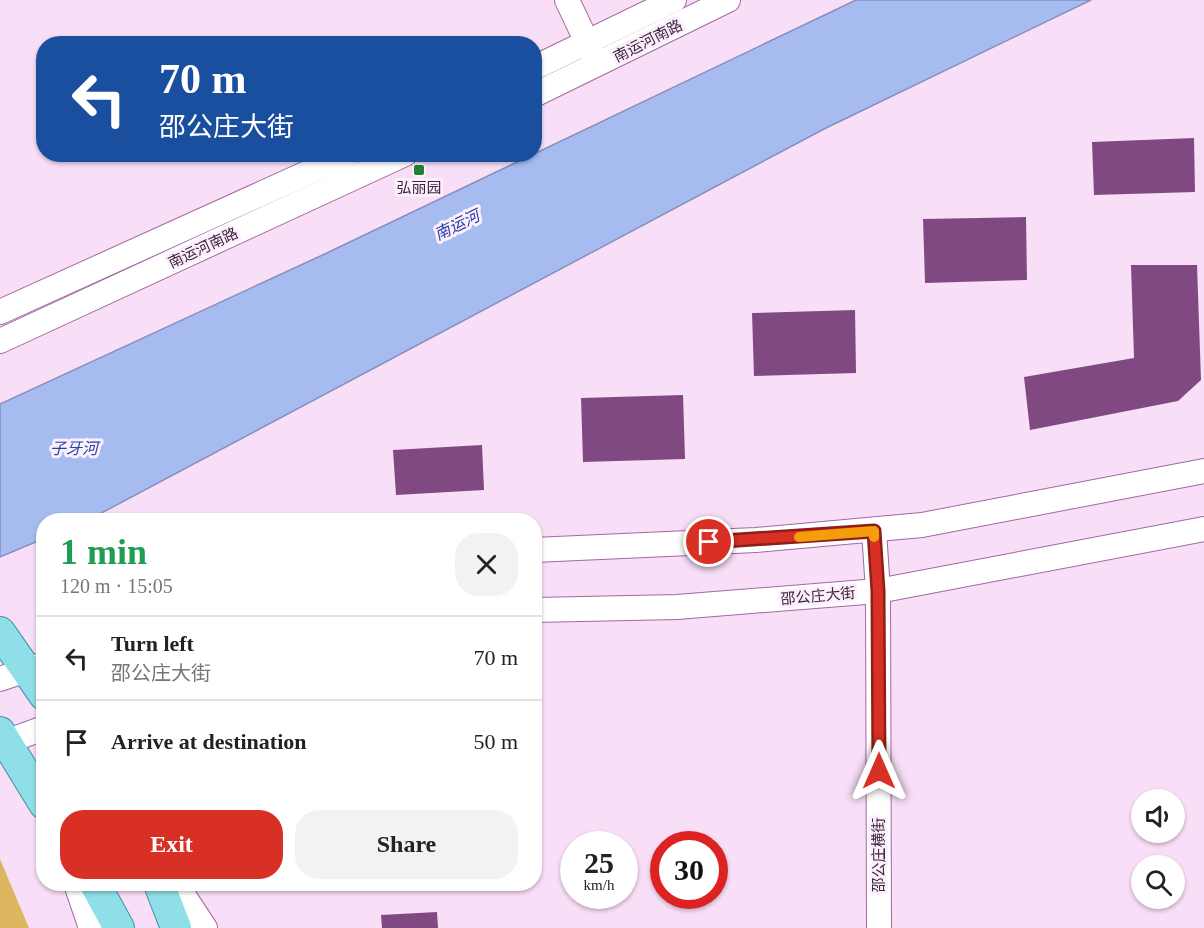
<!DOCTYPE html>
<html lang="en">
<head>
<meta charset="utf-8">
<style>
  body { margin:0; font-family:"Times New Roman","Noto Sans SC",serif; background:#f2f2f2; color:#222; height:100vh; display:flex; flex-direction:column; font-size:22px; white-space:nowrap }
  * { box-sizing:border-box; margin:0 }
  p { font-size:20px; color:#767676 }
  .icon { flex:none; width:33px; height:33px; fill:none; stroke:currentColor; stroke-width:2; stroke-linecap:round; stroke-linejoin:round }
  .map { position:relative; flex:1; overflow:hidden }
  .drawer { position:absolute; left:36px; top:513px; width:506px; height:378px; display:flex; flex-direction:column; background:#fff; border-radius:24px; box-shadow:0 2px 4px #0004 }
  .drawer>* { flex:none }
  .top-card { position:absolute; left:36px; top:36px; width:506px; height:126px; border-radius:24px; box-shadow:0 2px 4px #0004; background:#1a4fa0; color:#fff; overflow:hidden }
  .controls { position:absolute; left:1131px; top:789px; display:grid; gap:12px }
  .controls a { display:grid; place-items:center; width:54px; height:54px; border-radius:50%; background:#fff; box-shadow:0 2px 4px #0004; font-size:30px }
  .speed { position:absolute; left:560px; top:831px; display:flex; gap:12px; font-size:30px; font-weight:700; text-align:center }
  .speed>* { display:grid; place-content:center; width:78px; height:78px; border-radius:50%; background:#fff; box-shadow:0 2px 4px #0004; line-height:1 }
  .speed small { font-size:15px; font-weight:400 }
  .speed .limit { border:9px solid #d22; background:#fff; color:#111 }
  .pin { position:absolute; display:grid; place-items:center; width:51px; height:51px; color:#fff; margin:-26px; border:3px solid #fff; border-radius:50%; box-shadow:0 2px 6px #0007 }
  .me { position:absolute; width:66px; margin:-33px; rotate:0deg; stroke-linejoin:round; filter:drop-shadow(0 0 4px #0008) }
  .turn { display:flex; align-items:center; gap:21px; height:126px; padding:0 24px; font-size:27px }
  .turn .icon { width:78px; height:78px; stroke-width:2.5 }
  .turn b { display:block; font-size:42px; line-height:51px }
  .round { display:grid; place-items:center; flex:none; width:63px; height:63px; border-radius:24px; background:#f2f2f2 }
  .overview { display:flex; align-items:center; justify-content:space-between; height:102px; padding:0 24px }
  h1 { font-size:36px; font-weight:800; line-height:45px; color:#1e9e55 }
  .button { display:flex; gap:12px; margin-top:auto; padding:12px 24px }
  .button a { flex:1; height:69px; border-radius:24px; background:#d93025; color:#fff; font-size:24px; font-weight:800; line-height:69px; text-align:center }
  .button a+a { background:#f2f2f2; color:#222 }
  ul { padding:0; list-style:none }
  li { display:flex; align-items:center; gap:18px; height:84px; padding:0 24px; border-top:2px solid #e0e0e0 }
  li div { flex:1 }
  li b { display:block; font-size:22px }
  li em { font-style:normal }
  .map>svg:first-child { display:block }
  .green { fill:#ddb75f }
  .water { fill:#a6bcf1; stroke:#878fbb; stroke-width:1.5 }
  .building { fill:#814981 }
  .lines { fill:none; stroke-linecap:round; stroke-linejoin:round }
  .minor-casing { stroke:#a368a3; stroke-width:26 }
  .major-casing { stroke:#4390a3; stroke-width:32 }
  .minor { stroke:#fff; stroke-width:24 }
  .major { stroke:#8fdfe8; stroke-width:30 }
  .route-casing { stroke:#8d1f18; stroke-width:15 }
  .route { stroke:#d93025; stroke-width:10 }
  .slow { stroke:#f59e0b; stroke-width:10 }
  .poi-dot { fill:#1f8134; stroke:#fdf0fd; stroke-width:2 }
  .labels { text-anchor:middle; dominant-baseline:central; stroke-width:6; stroke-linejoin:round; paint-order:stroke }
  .street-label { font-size:15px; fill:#3e263e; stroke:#fdf0fd }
  .poi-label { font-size:15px; fill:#3e263e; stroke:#fdf0fd }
  .water-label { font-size:16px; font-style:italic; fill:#2542a3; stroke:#fdf0fd }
</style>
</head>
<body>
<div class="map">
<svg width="1204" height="928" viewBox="0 0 1204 928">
  <rect width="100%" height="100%" fill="#f8def7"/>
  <path class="green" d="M 0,859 L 29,928 L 0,928 Z"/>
  <path class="water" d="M 856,0 L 1091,0 L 824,129 L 92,518 L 44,520 L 43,539 L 0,557 L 0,404 L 329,252 Z"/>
  <g class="building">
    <path d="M 1194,138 L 1195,192 L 1094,195 L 1092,142 Z"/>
    <path d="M 1026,217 L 1027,280 L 925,283 L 923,219 Z"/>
    <path d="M 1131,265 L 1197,265 L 1201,380 L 1178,401 L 1030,430 L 1024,377 L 1134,358 Z"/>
    <path d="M 855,310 L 856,373 L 754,376 L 752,313 Z"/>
    <path d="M 683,395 L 685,459 L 583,462 L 581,398 Z"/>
    <path d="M 482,445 L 484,490 L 396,495 L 393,450 Z"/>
    <path d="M 437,912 L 438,928 L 382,928 L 381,915 Z"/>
  </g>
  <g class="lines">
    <defs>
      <g id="minor">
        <path d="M 567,0 L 593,55"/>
        <path d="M 534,68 L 674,0"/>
        <path d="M 534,95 L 728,0"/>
        <path d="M 0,312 L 349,154"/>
        <path d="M 0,341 L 405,154"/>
        <path d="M 874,531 L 878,591 L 879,928"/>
        <path d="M 534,550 L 756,540 L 922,525 L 1204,471"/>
        <path d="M 534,610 L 677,607 L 878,591 L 1204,529"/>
        <path d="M 0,679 L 44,664"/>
        <path d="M 0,744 L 44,728"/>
        <path d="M 76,884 L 91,928"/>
        <path d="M 176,884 L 205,928"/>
      </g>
      <g id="major">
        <path d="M 0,632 L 44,695"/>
        <path d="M 0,732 L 44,804"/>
        <path d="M 95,884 L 119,928"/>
        <path d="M 159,884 L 176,928"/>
      </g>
    </defs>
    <use href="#minor" class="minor-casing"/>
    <use href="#major" class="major-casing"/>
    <use href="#minor" class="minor"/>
    <use href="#major" class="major"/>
  </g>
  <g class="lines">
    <defs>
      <path id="route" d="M 709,542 L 874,531 L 878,591 L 879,771"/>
    </defs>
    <use href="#route" class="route-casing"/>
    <use href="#route" class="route"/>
    <path class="slow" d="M 799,537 L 874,531 L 874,537"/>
  </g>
  <rect class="poi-dot" x="413" y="164" width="12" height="12" rx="3"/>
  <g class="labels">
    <g class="street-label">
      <text transform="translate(648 41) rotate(-27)">南运河南路</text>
      <text transform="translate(203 248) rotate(-25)">南运河南路</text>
      <text transform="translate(818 596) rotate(-5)">邵公庄大街</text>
      <text transform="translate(879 855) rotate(-90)">邵公庄横街</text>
    </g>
    <g class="poi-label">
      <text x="419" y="188">弘丽园</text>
    </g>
    <g class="water-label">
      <text transform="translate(457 225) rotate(-26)">南运河</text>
      <text x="74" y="448">子牙河</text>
    </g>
  </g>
</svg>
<div class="controls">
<a><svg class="icon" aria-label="sound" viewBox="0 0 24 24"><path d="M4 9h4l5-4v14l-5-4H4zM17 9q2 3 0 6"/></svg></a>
<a><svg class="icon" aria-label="search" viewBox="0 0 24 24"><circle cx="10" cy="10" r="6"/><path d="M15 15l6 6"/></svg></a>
</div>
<div class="speed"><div>25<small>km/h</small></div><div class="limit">30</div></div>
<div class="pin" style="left:709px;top:542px;background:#d93025"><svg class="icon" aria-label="arrive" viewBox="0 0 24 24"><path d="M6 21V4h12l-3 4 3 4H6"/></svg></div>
<svg class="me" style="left:879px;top:771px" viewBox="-20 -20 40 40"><path d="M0-17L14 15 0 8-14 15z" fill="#d93025" stroke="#fff" stroke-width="4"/></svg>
<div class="top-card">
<div class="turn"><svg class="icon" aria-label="left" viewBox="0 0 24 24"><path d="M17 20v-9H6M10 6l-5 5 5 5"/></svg><div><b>70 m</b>邵公庄大街</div></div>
</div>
<section class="drawer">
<div class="overview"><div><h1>1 min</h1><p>120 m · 15:05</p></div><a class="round"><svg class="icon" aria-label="close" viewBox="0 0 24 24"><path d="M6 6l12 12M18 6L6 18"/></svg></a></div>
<ul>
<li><svg class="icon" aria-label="left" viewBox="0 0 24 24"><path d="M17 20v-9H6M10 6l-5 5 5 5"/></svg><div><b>Turn left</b><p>邵公庄大街</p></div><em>70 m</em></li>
<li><svg class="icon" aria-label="arrive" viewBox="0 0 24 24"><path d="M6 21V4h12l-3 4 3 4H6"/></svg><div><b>Arrive at destination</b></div><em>50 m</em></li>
</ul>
<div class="button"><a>Exit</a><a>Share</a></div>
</section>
</div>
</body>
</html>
